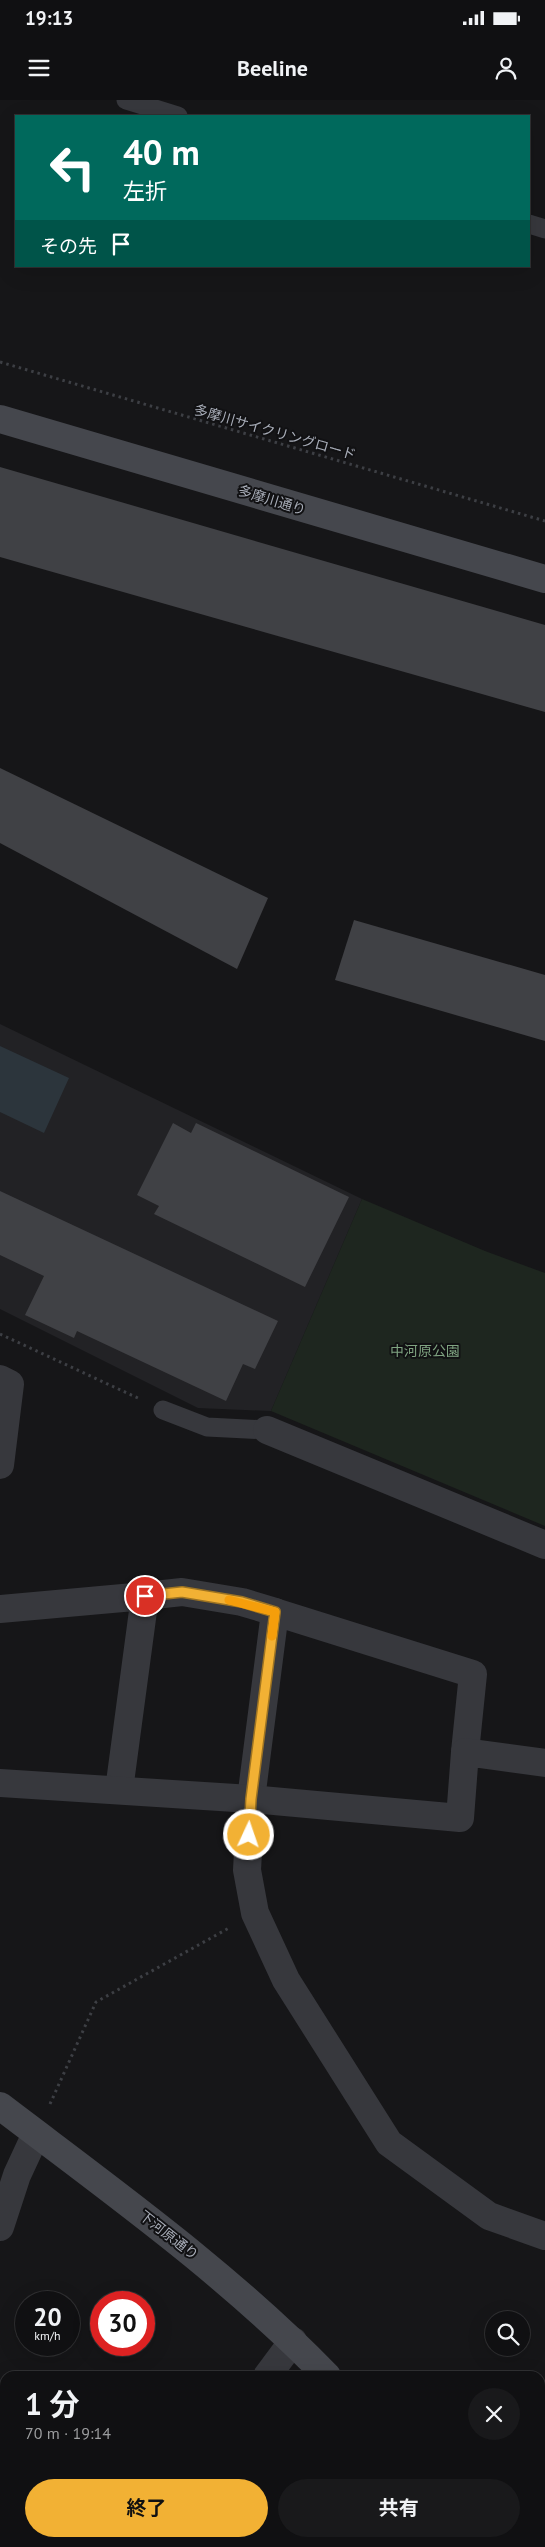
<!DOCTYPE html>
<html lang="ja">
<head>
<meta charset="utf-8">
<style>
  body { margin:0; font-family:"PT Sans","Noto Sans JP",sans-serif; background:#19191b; color:#f1f3f6; height:100vh; display:flex; flex-direction:column; font-size:19px; white-space:nowrap }
  * { box-sizing:border-box; margin:0 }
  p { font-size:16px; color:#9c9d9f }
  .icon { flex:none; width:28px; height:28px; fill:none; stroke:currentColor; stroke-width:2; stroke-linecap:round; stroke-linejoin:round }
  .map { position:relative; flex:1; overflow:hidden }
  .sheet { position:absolute; left:0px; top:2271px; width:545px; height:176px; display:flex; flex-direction:column; background:#101012; border-radius:15px 15px 0 0; box-shadow:0 5px 20px #0002,0 0 0 1px #303032 }
  .sheet>* { flex:none }
  .hud { position:absolute; left:15px; top:15px; width:515px; height:152px; border-radius:0px; box-shadow:0 5px 20px #0002,0 0 0 1px #303032; background:#00695c; color:#fff; overflow:hidden }
  .tools { position:absolute; left:485px; top:2211px; display:grid; gap:10px }
  .tools a { display:grid; place-items:center; width:45px; height:45px; border-radius:50%; background:#101012; box-shadow:0 5px 20px #0002,0 0 0 1px #303032; font-size:25px }
  .speed { position:absolute; left:15px; top:2191px; display:flex; gap:10px; font-size:25px; font-weight:700; text-align:center }
  .speed>* { display:grid; place-content:center; width:65px; height:65px; border-radius:50%; background:#101012; box-shadow:0 5px 20px #0002,0 0 0 1px #303032; line-height:1 }
  .speed small { font-size:12px; font-weight:400 }
  .speed .limit { border:8px solid #d22; background:#fff; color:#111 }
  .pin { position:absolute; display:grid; place-items:center; width:42px; height:42px; color:#fff; margin:-21px; border:2px solid #fff; border-radius:50%; box-shadow:0 1px 5px #0007 }
  .me { position:absolute; width:55px; margin:-28px; rotate:3deg; stroke-linejoin:round; filter:drop-shadow(0 0 4px #0008) }
  .turn { display:flex; align-items:center; gap:18px; height:105px; padding:0 25px; font-size:22px }
  .turn .icon { width:65px; height:65px; stroke-width:2.5 }
  .turn b { display:block; font-size:35px; line-height:42px }
  .then { display:flex; align-items:center; height:48px; padding:0 25px; background:#0003; gap:10px; font-size:19px }
  .round { display:grid; place-items:center; flex:none; width:52px; height:52px; border-radius:26px; background:#19191b }
  .headline { display:flex; align-items:center; justify-content:space-between; height:85px; padding:0 25px }
  h1 { font-size:30px; font-weight:700; line-height:38px }
  .cta { display:flex; gap:10px; margin-top:auto; padding:10px 25px }
  .cta a { flex:1; height:58px; border-radius:30px; background:#f2b134; color:#111; font-size:20px; font-weight:700; line-height:58px; text-align:center }
  .cta a+a { background:#19191b; color:#f1f3f6 }
  .status { display:flex; justify-content:space-between; align-items:center; height:35px; padding:0 25px; background:#101012; direction:ltr }
  .status svg { height:14px; fill:currentColor }
  header { display:flex; justify-content:space-between; align-items:center; height:65px; padding:0 25px; background:#101012; font-size:22px; font-weight:700 }
  .map>svg:first-child { display:block }
  .built { fill:#222225 }
  .green { fill:#1e261f }
  .water { fill:#2c353c }
  .building { fill:#404145 }
  .lines { fill:none; stroke-linecap:round; stroke-linejoin:round }
  .path { stroke:#3d3f44; stroke-width:3; stroke-dasharray:2.5 4; stroke-linecap:butt }
  .lane { stroke:#37383d; stroke-width:19 }
  .street { stroke:#37383d; stroke-width:28 }
  .secondary { stroke:#45474d; stroke-width:28 }
  .route-casing { stroke:#9d7322; stroke-width:12 }
  .route { stroke:#f2b134; stroke-width:9 }
  .slow { stroke:#f59e0b; stroke-width:9 }
  .labels { text-anchor:middle; dominant-baseline:central; stroke-width:4; stroke-linejoin:round; paint-order:stroke }
  .street-label { font-size:14px; fill:#a8adb8; stroke:#111113 }
  .park-label { font-size:14px; fill:#7fa381; stroke:#111113 }
</style>
</head>
<body>
<div class="status"><b>19:13</b><svg viewBox="0 0 49 12"><path d="M0 12V9h3v3zM5 12V6h3v6zM10 12V3h3v9zM15 12V0h3v12zM26 1h20v11H26zM47 4h2v5h-2z"/></svg></div>
<header><svg class="icon" aria-label="menu" viewBox="0 0 24 24"><path d="M4 6h16M4 12h16M4 18h16"/></svg>Beeline<svg class="icon" aria-label="person" viewBox="0 0 24 24"><circle cx="12" cy="8" r="4"/><path d="M4 21q1-7 8-7t8 7"/></svg></header>
<div class="map">
<svg width="545" height="2447" viewBox="0 0 545 2447">
  <rect width="100%" height="100%" fill="#161618"/>
  <path class="built" d="M 0,924 L 362,1099 L 271,1311 L 198,1308 L 0,1209 Z"/>
  <path class="green" d="M 362,1099 L 485,1151 L 545,1173 L 545,1426 L 271,1311 Z"/>
  <path class="water" d="M 0,946 L 69,978 L 44,1033 L 0,1012 Z"/>
  <g class="building">
    <path d="M 0,367 L 545,525 L 545,612 L 0,457 Z"/>
    <path d="M 0,668 L 268,798 L 237,869 L 0,743 Z"/>
    <path d="M 354,820 L 545,875 L 545,941 L 335,880 Z"/>
    <path d="M 173,1023 L 191,1033 L 196,1023 L 349,1097 L 305,1187 L 154,1114 L 159,1106 L 137,1095 Z"/>
    <path d="M 0,1091 L 278,1221 L 255,1269 L 243,1264 L 226,1301 L 77,1231 L 74,1238 L 25,1215 L 44,1176 L 0,1155 Z"/>
  </g>
  <g class="lines">
    <g class="path">
      <path d="M 0,262 L 545,421"/>
      <path d="M 0,1234 L 140,1299"/>
      <path d="M 50,2004 L 96,1902 L 229,1828"/>
    </g>
    <g class="lane">
      <path d="M 126,0 L 178,16"/>
      <path d="M 529,124 L 545,129"/>
      <path d="M 163,1310 L 207,1327 L 267,1330"/>
      <path d="M 397,2447 L 397,2442"/>
    </g>
    <g class="street">
      <path d="M 0,1279 L 10,1284 L 0,1365"/>
      <path d="M 267,1330 L 545,1445"/>
      <path d="M 145,1496 L 182,1492 L 242,1502 L 275,1512"/>
      <path d="M 0,1509 L 145,1496 L 119,1690"/>
      <path d="M 465,1652 L 473,1574 L 275,1512 L 251,1699 L 247,1770 L 255,1813 L 286,1880 L 389,2043 L 489,2116 L 545,2136"/>
      <path d="M 0,1683 L 251,1699 L 460,1718 L 465,1652 L 545,1663"/>
      <path d="M 0,2127 L 17,2075 L 36,2034"/>
      <path d="M 267,2276 L 293,2241"/>
      <path d="M 540,2398 L 545,2393"/>
      <path d="M 0,2419 L 5,2423"/>
      <path d="M 30,2442 L 35,2447"/>
      <path d="M 210,2447 L 212,2442"/>
    </g>
    <g class="secondary">
      <path d="M 0,319 L 545,479"/>
      <path d="M 0,2006 C 113,2092 228,2174 327,2276"/>
      <path d="M 490,2442 L 494,2447"/>
    </g>
  </g>
  <g class="lines">
    <defs>
      <path id="route" d="M 145,1496 L 182,1492 L 242,1502 L 275,1512 L 251,1699 L 249,1735"/>
    </defs>
    <use href="#route" class="route-casing"/>
    <use href="#route" class="route"/>
    <path class="slow" d="M 229,1500 L 275,1512 L 272,1536"/>
  </g>
  <g class="labels">
    <g class="street-label">
      <text transform="translate(275 332) rotate(16)">多摩川サイクリングロード</text>
      <text transform="translate(272 400) rotate(17)">多摩川通り</text>
      <text transform="translate(169 2135) rotate(38)">下河原通り</text>
    </g>
    <g class="park-label">
      <text x="425" y="1251">中河原公園</text>
    </g>
  </g>
</svg>
<div class="tools">
<a><svg class="icon" aria-label="search" viewBox="0 0 24 24"><circle cx="10" cy="10" r="6"/><path d="M15 15l6 6"/></svg></a>
</div>
<div class="speed"><div>20<small>km/h</small></div><div class="limit">30</div></div>
<div class="pin" style="left:145px;top:1496px;background:#d93025"><svg class="icon" aria-label="arrive" viewBox="0 0 24 24"><path d="M6 21V4h12l-3 4 3 4H6"/></svg></div>
<svg class="me" style="left:249px;top:1735px" viewBox="-20 -20 40 40"><circle r="17" fill="#f2b134" stroke="#fff" stroke-width="3"/><path d="M0-11L8 9 0 5-8 9z" fill="#fff"/></svg>
<div class="hud">
<div class="turn"><svg class="icon" aria-label="left" viewBox="0 0 24 24"><path d="M17 20v-9H6M10 6l-5 5 5 5"/></svg><div><b>40 m</b>左折</div></div>
<div class="then">その先<svg class="icon" aria-label="arrive" viewBox="0 0 24 24"><path d="M6 21V4h12l-3 4 3 4H6"/></svg></div>
</div>
<section class="sheet">
<div class="headline"><div><h1>1 分</h1><p>70 m · 19:14</p></div><a class="round"><svg class="icon" aria-label="close" viewBox="0 0 24 24"><path d="M6 6l12 12M18 6L6 18"/></svg></a></div>
<div class="cta"><a>終了</a><a>共有</a></div>
</section>
</div>
</body>
</html>
